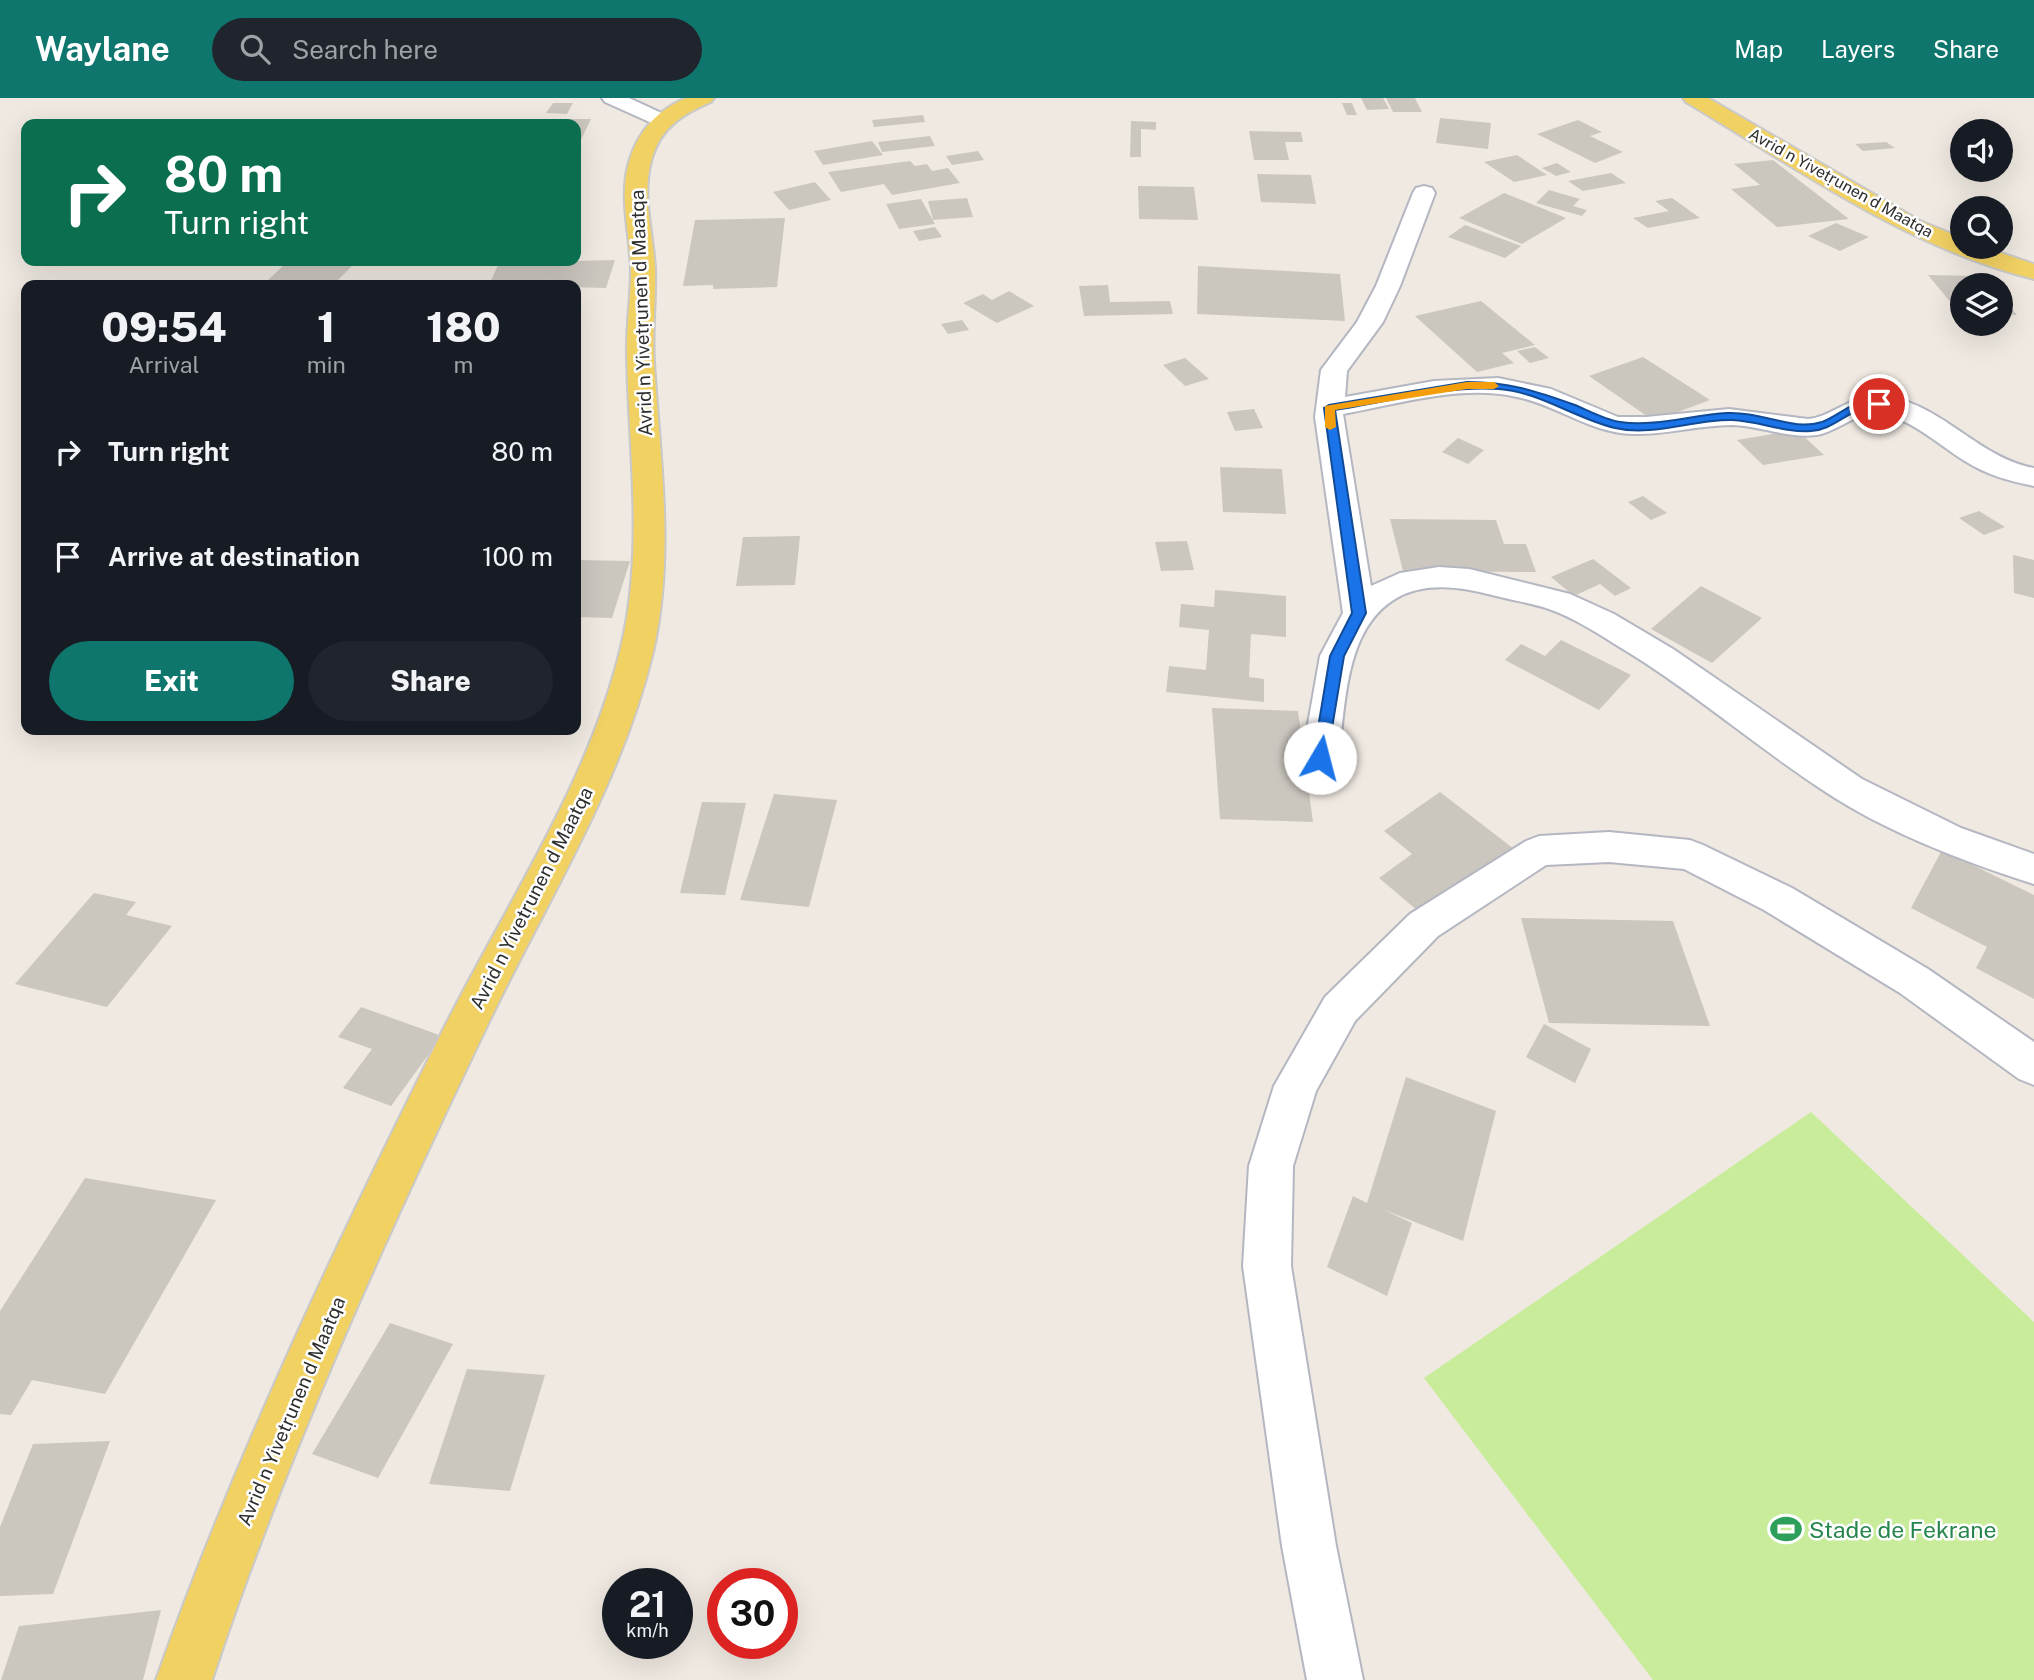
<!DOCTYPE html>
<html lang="en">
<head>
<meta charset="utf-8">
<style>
  body { margin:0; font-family:"Public Sans",sans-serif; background:#20242c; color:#f1f3f6; height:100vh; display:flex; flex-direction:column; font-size:26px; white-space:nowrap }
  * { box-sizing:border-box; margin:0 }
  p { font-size:23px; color:#9ea1a6 }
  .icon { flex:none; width:38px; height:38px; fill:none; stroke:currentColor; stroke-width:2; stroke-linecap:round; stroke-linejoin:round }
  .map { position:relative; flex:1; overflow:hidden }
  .panel { position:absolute; left:21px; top:182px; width:560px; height:455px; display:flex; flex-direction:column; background:#171b24; border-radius:14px; box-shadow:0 7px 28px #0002 }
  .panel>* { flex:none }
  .banner { position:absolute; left:21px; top:21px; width:560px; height:147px; border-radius:14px; box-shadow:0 7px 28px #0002; background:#0b6e4f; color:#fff; overflow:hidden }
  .tools { position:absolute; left:1950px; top:21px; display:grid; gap:14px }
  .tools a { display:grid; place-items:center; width:63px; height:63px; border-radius:50%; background:#171b24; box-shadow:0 7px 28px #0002; font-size:35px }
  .speed { position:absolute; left:602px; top:1470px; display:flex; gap:14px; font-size:35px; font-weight:700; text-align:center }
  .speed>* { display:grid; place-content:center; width:91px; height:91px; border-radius:50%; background:#171b24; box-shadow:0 7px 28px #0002; line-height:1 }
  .speed small { font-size:18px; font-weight:400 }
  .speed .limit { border:10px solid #d22; background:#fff; color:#111 }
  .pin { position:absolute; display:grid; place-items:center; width:60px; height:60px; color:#fff; margin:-30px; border:4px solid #fff; border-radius:50%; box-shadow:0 2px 7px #0007 }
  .me { position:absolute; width:77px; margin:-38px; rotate:8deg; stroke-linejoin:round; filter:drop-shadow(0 0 5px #0008) }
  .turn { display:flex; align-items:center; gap:24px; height:147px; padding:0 28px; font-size:32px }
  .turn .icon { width:91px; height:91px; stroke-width:2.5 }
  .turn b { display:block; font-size:49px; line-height:60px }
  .eta { display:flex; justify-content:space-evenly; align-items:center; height:119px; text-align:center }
  .eta b { font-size:42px; font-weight:800; line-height:49px }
  .button { display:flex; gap:14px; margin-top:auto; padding:14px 28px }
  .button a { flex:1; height:80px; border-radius:42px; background:#0f766e; color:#fff; font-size:28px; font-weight:800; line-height:80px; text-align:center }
  .button a+a { background:#20242c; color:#f1f3f6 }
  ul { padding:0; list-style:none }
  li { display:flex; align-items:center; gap:21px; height:105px; padding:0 28px }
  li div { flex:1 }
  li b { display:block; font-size:26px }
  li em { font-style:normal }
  header { display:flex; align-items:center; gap:42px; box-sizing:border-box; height:98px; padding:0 35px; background:#0f766e; color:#fff }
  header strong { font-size:33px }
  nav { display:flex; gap:38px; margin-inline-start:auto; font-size:24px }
  .search { width:490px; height:63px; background:#20242c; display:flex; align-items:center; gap:18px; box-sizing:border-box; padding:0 24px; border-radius:38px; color:#9ea1a6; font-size:26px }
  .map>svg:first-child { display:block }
  .pitch { fill:#c9ec9a }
  .building { fill:#cbc7bf }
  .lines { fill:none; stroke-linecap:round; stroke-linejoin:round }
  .minor-casing { stroke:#b4b7c1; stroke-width:4 }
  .major-casing { stroke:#c9c9c9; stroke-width:4 }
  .minor { fill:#fff; fill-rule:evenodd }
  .major { fill:#f2d163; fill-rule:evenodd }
  .route { fill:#1a73e8; stroke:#114b97; stroke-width:2 }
  .slow { fill:#f59e0b }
  .labels { text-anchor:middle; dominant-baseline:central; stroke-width:5; stroke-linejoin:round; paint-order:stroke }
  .far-street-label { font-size:16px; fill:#2e2e2e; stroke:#fff }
  .street-label { font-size:19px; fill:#2e2e2e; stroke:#fff }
  .near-leisure-label { font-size:23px; fill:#27864d; stroke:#fff; text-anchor:start }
</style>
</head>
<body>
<header>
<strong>Waylane</strong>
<div class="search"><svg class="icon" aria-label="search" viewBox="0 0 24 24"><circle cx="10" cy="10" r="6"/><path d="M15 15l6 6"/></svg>Search here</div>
<nav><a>Map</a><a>Layers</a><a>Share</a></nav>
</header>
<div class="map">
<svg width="2034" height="1582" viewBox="0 0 2034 1582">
  <rect width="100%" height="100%" fill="#efe9e1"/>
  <path class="pitch" d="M 1811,1014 L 2034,1224 L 2034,1582 L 1653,1582 L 1424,1280 Z"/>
  <g class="building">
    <path d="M 1361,0 L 1383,0 L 1389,11 L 1367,12 Z"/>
    <path d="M 1386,0 L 1415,0 L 1422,14 L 1393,14 Z"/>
    <path d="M 553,5 L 573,5 L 567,16 L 546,15 Z"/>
    <path d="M 1342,5 L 1352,5 L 1357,17 L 1347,17 Z"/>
    <path d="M 923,17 L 925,24 L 874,29 L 872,22 Z"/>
    <path d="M 1440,20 L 1491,25 L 1488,51 L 1436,45 Z"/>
    <path d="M 543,21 L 591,21 L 576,52 L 576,26 L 540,26 Z"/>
    <path d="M 1578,22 L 1602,34 L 1590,38 L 1623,54 L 1595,65 L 1537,36 Z"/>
    <path d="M 1131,23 L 1156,24 L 1156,32 L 1141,31 L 1141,59 L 1130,59 Z"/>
    <path d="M 1249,33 L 1301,34 L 1303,44 L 1285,44 L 1289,62 L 1254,62 Z"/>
    <path d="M 930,38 L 935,48 L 882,54 L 878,44 Z"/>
    <path d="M 872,43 L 883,57 L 823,67 L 814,53 Z"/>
    <path d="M 1886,44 L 1895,50 L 1863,53 L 1855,46 Z"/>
    <path d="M 978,53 L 984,62 L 952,67 L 946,58 Z"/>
    <path d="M 1517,57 L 1547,77 L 1514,84 L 1484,64 Z"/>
    <path d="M 1773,62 L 1849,121 L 1777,129 L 1731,91 L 1760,87 L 1734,66 Z"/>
    <path d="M 910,63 L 915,68 L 927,66 L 932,73 L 948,70 L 960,85 L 892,97 L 884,86 L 841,94 L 828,74 Z"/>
    <path d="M 1557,65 L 1571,74 L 1556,78 L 1542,70 Z"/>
    <path d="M 1611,75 L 1626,85 L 1583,93 L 1568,83 Z"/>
    <path d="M 1257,76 L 1311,77 L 1316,106 L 1261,104 Z"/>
    <path d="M 815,84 L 831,102 L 789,112 L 773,94 Z"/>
    <path d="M 1138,88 L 1194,89 L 1198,122 L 1139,121 Z"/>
    <path d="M 1549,92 L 1580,101 L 1573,108 L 1587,112 L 1582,118 L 1536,105 Z"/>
    <path d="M 1504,95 L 1566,120 L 1522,146 L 1459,120 Z"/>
    <path d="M 967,100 L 973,119 L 933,122 L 928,103 Z"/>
    <path d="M 1672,100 L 1700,120 L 1648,130 L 1633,120 L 1669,113 L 1655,103 Z"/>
    <path d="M 921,101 L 935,126 L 899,131 L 886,106 Z"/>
    <path d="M 785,120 L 777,189 L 713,191 L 713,187 L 683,188 L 695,122 Z"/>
    <path d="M 1836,125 L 1869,139 L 1840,153 L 1808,138 Z"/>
    <path d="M 1465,127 L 1521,148 L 1505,160 L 1448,139 Z"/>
    <path d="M 935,129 L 942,139 L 919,143 L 913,133 Z"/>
    <path d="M 615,162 L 606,190 L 489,187 L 499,165 Z"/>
    <path d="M 288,163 L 357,163 L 333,187 L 263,187 Z"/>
    <path d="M 1198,168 L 1340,176 L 1345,223 L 1197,216 Z"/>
    <path d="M 1928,177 L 1982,178 L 1991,187 L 1962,187 L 1962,218 Z"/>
    <path d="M 1108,187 L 1110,204 L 1170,203 L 1173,216 L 1084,218 L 1079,188 Z"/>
    <path d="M 1009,193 L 1034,208 L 997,225 L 963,205 L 983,196 L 992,202 Z"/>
    <path d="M 2000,198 L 2017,217 L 2000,217 Z"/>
    <path d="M 1481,203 L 1535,247 L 1502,255 L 1514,265 L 1477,274 L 1415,218 Z"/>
    <path d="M 962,222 L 969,232 L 948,236 L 941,226 Z"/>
    <path d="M 1535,249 L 1549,260 L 1530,265 L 1517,253 Z"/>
    <path d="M 1643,259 L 1710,302 L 1654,323 L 1589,278 Z"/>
    <path d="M 1185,260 L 1209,281 L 1185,288 L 1163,267 Z"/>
    <path d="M 1254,311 L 1263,330 L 1235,333 L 1227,314 Z"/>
    <path d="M 1797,332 L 1824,357 L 1763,367 L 1737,342 Z"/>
    <path d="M 1458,340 L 1484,352 L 1468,366 L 1442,354 Z"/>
    <path d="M 1220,369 L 1282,371 L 1286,416 L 1223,414 Z"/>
    <path d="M 1643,398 L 1667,415 L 1651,422 L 1628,404 Z"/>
    <path d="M 1979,413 L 2005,429 L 1984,437 L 1959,420 Z"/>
    <path d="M 1390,421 L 1496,422 L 1504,446 L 1526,446 L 1536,474 L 1403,473 Z"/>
    <path d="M 800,438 L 795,487 L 736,488 L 743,439 Z"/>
    <path d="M 1187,443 L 1194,472 L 1161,473 L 1155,444 Z"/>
    <path d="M 2013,457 L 2034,462 L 2034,500 L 2014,495 Z"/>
    <path d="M 1593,461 L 1631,490 L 1615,498 L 1600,486 L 1574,498 L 1551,479 Z"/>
    <path d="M 576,462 L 630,463 L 612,520 L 576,519 Z"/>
    <path d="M 1701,488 L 1762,520 L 1712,565 L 1651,531 Z"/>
    <path d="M 1215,492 L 1286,498 L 1286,539 L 1251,536 L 1249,579 L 1264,581 L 1264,604 L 1166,594 L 1169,568 L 1206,572 L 1209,532 L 1179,529 L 1181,506 L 1214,509 Z"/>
    <path d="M 1561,542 L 1631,577 L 1599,612 L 1505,562 L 1521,546 L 1545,558 Z"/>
    <path d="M 1212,610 L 1298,613 L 1313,724 L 1220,721 Z"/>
    <path d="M 1440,694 L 1514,751 L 1424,818 L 1379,780 L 1412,756 L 1384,733 Z"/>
    <path d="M 774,696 L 837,702 L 809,809 L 740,802 Z"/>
    <path d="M 702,704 L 746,705 L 725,797 L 680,795 Z"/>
    <path d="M 1942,752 L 2034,797 L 2034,901 L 1976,870 L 1987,849 L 1911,810 Z"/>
    <path d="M 94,795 L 136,804 L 126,817 L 172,828 L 107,909 L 15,886 Z"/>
    <path d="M 1521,820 L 1673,823 L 1710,928 L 1549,925 Z"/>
    <path d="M 361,909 L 442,938 L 391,1008 L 343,990 L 372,951 L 338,939 Z"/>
    <path d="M 1544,926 L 1591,951 L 1575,985 L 1526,959 Z"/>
    <path d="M 1406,979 L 1496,1013 L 1463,1143 L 1382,1111 L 1412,1125 L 1387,1198 L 1327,1169 L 1353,1098 L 1367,1105 Z"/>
    <path d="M 85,1080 L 216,1102 L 105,1296 L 32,1282 L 11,1317 L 0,1316 L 0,1213 Z"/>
    <path d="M 390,1225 L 453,1246 L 378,1380 L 312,1356 Z"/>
    <path d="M 467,1271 L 545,1277 L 510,1393 L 429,1386 Z"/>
    <path d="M 110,1343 L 53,1496 L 0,1498 L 0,1429 L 33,1346 Z"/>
    <path d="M 161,1512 L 143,1582 L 1,1582 L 19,1528 Z"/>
  </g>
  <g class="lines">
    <defs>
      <g id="minor">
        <path d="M 602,0 L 629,0 L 668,18 L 671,22 L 668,26 L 654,26 L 605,4 Z"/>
        <path d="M 1424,88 L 1432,90 L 1435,95 L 1400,188 L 1383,224 L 1347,273 L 1345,299 L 1434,283 L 1498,280 L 1551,291 L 1618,319 L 1646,319 L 1729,311 L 1808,321 C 1831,319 1849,299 1874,298 C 1935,297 1976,360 2034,370 L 2034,388 C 2009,383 1987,377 1965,363 C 1939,347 1913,322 1882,316 C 1860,311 1839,333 1817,337 C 1789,341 1761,328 1733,327 C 1699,327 1666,337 1632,336 C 1590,335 1557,307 1517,299 C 1461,286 1398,306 1343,316 L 1371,488 L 1400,475 L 1439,469 L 1469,471 L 1570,496 L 1614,516 L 1673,551 L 1862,681 L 1961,730 L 2034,756 L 2034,786 C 1968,765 1894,737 1835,700 C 1762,654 1697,596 1623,551 C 1600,537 1575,520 1549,511 C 1531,505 1511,502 1492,497 C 1461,489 1424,483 1395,501 C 1344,532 1346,608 1338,660 L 1333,669 L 1320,673 L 1307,669 L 1302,660 L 1320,558 L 1343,515 L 1315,319 L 1321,272 L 1357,224 L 1376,188 L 1413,95 L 1416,90 Z"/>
        <path d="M 1609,734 L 1690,742 L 1703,747 L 1792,790 L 1928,871 L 2034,944 L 2034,987 L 2019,981 L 1900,895 L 1764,812 L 1684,771 L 1609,764 L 1546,767 L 1438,838 L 1355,923 L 1316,993 L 1293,1068 L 1291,1168 L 1336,1448 L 1363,1582 L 1307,1582 L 1282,1448 L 1243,1168 L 1249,1068 L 1274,988 L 1325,899 L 1410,816 L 1526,743 L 1539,738 Z"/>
      </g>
      <g id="major">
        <path d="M 686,0 L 714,0 L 711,4 C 683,16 661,29 652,60 C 641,96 653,134 655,170 C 656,202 652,233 654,264 C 660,361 675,458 653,554 C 621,688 546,804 487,928 C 385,1141 286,1358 212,1582 L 156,1582 C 235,1358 338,1142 444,930 C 507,805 588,686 621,549 C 644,452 629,356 627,258 C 626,229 631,201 631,172 C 630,135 618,97 630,61 C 639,32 658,12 686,0 Z"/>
        <path d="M 1683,0 L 1708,0 L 1920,123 L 1962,140 L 1962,149 L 1983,149 L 2034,166 L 2034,181 C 1907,150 1797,70 1686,4 Z"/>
      </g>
    </defs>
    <use href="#minor" class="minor-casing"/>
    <use href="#major" class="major-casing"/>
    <use href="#minor" class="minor"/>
    <use href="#major" class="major"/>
  </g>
  <path class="route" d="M 1467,284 C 1509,284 1536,293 1575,307 C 1589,313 1606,322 1620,324 C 1655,329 1692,317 1727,315 C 1749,314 1768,321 1790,325 C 1799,327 1812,327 1822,324 C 1840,318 1865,291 1885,306 C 1878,311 1872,308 1865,310 C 1845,315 1832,332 1811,333 C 1785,335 1759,323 1732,322 C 1694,321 1653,339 1615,330 C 1576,321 1540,294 1499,291 C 1446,287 1388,304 1335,312 L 1366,515 L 1344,558 L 1327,660 L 1320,666 L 1315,664 L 1313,660 L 1330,558 L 1352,515 L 1324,310 L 1329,307 Z"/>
  <path class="slow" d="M 1467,284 L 1494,284 L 1499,288 L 1494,291 L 1467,291 L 1335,312 L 1336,329 L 1330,332 L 1325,329 L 1325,308 Z"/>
  <defs>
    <symbol id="stadium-bare" viewBox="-9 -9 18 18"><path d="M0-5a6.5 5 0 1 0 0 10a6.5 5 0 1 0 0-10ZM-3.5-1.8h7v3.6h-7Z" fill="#2e9e5b" stroke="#fff" stroke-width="2.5" paint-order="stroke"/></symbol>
  </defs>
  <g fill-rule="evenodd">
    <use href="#stadium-bare" x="1764" y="1409" width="44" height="44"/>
  </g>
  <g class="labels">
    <g class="far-street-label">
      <text transform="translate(1841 85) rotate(29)">Avrid n Yivetṛunen d Maatqa</text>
    </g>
    <g class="street-label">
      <text transform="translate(641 215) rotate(-92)">Avrid n Yivetṛunen d Maatqa</text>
      <text transform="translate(531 800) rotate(-63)">Avrid n Yivetṛunen d Maatqa</text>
      <text transform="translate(291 1313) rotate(-67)">Avrid n Yivetṛunen d Maatqa</text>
    </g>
    <g class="near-leisure-label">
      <text x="1809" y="1431">Stade de Fekrane</text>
    </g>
  </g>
</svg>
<div class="tools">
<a><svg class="icon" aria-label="sound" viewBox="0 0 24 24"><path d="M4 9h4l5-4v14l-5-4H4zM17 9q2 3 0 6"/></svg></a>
<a><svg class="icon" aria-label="search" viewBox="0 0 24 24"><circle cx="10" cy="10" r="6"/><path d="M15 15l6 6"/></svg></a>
<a><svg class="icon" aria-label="layers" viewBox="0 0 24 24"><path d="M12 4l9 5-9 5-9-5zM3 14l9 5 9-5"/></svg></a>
</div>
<div class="speed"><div>21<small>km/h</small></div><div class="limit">30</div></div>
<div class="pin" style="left:1879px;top:306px;background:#d93025"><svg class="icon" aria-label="arrive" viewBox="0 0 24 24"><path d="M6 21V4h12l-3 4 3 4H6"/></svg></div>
<svg class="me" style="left:1320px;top:660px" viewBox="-20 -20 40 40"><circle r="19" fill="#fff"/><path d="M0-13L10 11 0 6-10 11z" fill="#1a73e8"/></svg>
<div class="banner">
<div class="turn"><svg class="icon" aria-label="right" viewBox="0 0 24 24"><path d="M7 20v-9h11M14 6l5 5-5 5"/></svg><div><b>80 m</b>Turn right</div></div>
</div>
<section class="panel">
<div class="eta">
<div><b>09:54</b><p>Arrival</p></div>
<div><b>1</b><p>min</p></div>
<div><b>180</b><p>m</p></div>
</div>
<ul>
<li><svg class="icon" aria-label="right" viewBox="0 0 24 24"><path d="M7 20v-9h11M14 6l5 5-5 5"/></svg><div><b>Turn right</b></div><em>80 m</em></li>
<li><svg class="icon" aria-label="arrive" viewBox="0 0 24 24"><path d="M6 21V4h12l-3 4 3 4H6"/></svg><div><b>Arrive at destination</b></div><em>100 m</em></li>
</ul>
<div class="button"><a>Exit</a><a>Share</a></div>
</section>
</div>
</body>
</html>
